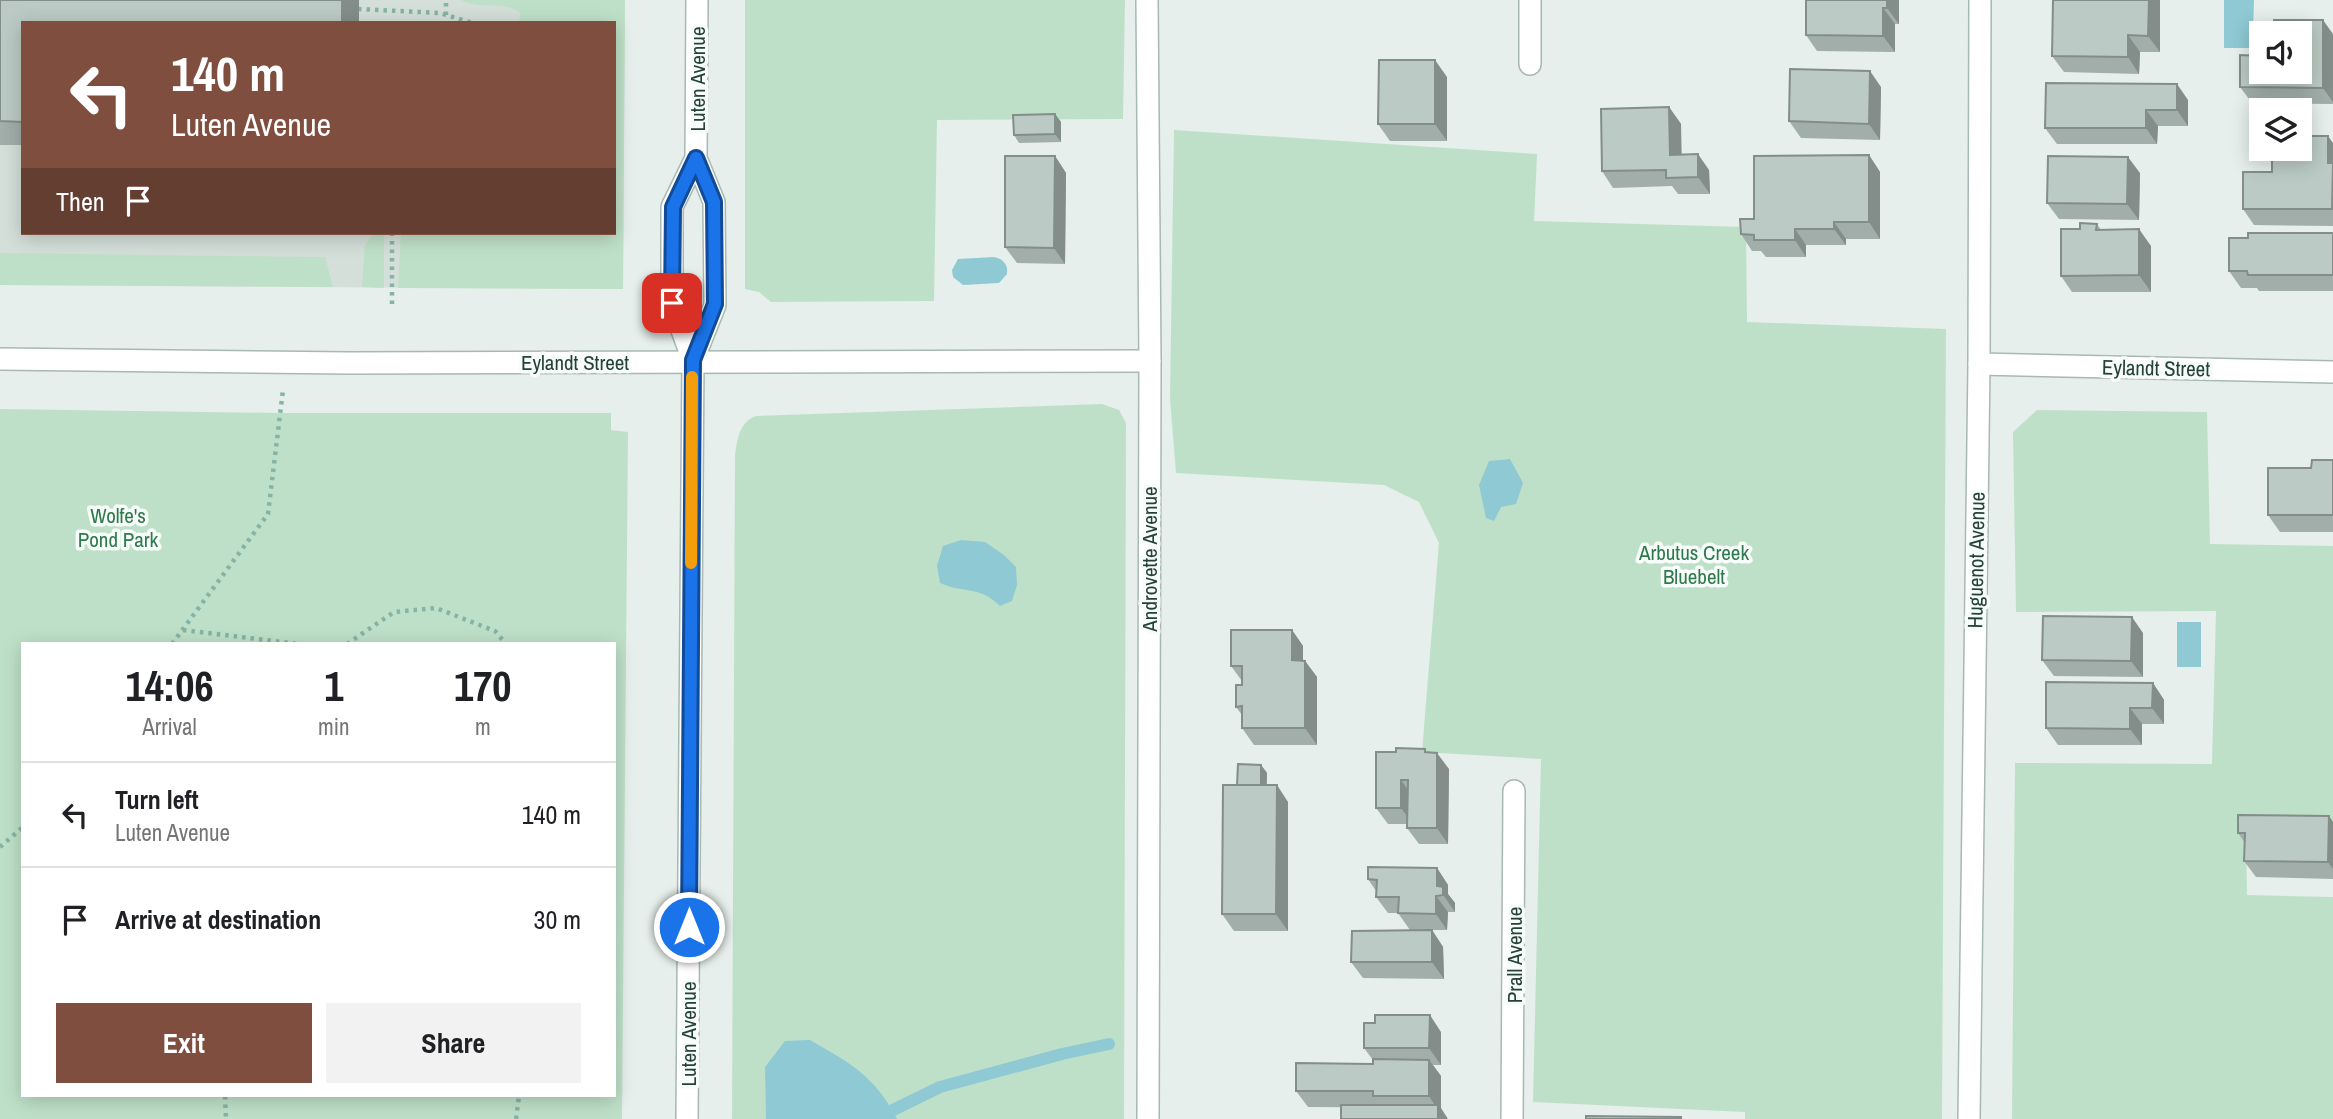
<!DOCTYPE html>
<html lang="en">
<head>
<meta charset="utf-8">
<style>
  body { margin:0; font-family:"Archivo Narrow",sans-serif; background:#f2f2f2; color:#202124; height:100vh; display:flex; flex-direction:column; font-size:26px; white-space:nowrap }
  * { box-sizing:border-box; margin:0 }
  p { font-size:23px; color:#757577 }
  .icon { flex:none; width:38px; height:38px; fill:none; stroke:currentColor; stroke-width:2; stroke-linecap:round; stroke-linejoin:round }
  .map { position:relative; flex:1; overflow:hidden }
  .sheet { position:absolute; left:21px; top:642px; width:595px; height:455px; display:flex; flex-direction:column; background:#fff; border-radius:0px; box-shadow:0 4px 18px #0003 }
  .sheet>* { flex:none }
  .top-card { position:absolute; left:21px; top:21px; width:595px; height:214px; border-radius:0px; box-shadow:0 4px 18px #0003; background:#7f4e3f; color:#fff; overflow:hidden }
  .buttons { position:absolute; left:2249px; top:21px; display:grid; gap:14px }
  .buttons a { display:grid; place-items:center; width:63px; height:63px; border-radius:0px; background:#fff; box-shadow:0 4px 18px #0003; font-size:35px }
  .pin { position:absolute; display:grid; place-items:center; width:60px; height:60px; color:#fff; margin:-30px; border-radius:14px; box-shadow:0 4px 10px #0006 }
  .me { position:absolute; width:77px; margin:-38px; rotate:0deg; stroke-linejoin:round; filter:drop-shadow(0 0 5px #0008) }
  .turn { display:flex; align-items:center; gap:24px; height:147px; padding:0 35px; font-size:32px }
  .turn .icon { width:91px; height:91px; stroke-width:2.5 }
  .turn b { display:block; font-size:49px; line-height:60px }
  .then { display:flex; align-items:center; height:66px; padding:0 35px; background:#0003; gap:14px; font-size:26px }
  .eta { display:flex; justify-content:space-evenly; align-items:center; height:119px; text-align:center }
  .eta b { font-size:42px; font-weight:700; line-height:49px }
  .button { display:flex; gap:14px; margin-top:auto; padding:14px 35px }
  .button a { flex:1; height:80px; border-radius:0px; background:#7f4e3f; color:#fff; font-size:28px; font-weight:700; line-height:80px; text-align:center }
  .button a+a { background:#f2f2f2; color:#202124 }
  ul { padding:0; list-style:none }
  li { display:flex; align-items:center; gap:21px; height:105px; padding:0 35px; border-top:2px solid #e0e0e0 }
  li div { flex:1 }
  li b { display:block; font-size:26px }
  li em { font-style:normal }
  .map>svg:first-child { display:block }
  .built { fill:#d4dfda; fill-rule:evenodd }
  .green { fill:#bfe0c8; fill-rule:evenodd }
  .water { fill:#8ec9d4 }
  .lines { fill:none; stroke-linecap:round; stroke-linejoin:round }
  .stream { stroke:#8ec9d4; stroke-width:12 }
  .minor-casing { stroke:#a8b8b2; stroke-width:24 }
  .path { stroke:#86b3a5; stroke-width:4.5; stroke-dasharray:3.5 5; stroke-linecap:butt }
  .minor { stroke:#fff; stroke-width:21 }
  .wall { fill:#a1aea9 }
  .shaded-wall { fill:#838d89 }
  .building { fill:#bbcac4; stroke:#838d89; stroke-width:2 }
  .route-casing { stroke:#114b97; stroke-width:18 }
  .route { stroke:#1a73e8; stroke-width:12 }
  .slow { stroke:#f59e0b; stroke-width:12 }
  .labels { text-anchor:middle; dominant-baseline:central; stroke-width:7; stroke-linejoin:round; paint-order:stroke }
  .street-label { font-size:21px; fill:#24423a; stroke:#f7fbf9 }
  .park-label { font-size:21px; fill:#2d7a4b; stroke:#f7fbf9 }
</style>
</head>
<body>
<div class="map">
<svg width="2333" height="1119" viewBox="0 0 2333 1119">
  <rect width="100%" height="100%" fill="#e6efeb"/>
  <path class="built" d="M 0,0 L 625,0 L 623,289 L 0,285 ZM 23,23 L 614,23 L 614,233 L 23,233 Z"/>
  <g class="green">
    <path d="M 461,0 L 625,0 L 623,289 L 398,288 L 401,233 L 614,233 L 614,23 L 519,23 L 520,13 C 506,0 480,11 461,0 Z"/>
    <path d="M 745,0 L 1125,0 L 1123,119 L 937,120 L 934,301 L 771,302 L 759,292 L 745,289 Z"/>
    <path d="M 1174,130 L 1537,154 L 1534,221 L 1746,227 L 1747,322 L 1946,329 L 1942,1119 L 1745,1119 L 1745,1112 L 1533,1102 L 1541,759 L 1422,752 L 1439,543 L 1419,502 L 1384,485 L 1176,473 L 1170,399 Z"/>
    <path d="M 373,233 L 384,233 L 384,288 L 362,287 L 365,246 Z"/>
    <path d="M 0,253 L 325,257 L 333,287 L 0,285 Z"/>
    <path d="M 1102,404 L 1119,410 L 1126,423 L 1124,1119 L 732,1119 L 735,456 C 737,440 739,422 756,416 Z"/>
    <path d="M 0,409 L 281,413 L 611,413 L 611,430 L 628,432 L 622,1119 L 0,1119 ZM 23,644 L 614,644 L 614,1096 L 23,1096 Z"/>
    <path d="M 2037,410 L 2207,412 L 2210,544 L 2333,546 L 2333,830 L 2246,833 L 2247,895 L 2333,897 L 2333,1119 L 2012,1119 L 2015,763 L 2212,764 L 2216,611 L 2016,612 L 2013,432 Z"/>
  </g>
  <g class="water">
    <path d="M 2224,0 L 2254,0 L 2253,33 L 2261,33 L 2261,48 L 2224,48 Z"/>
    <path d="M 994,257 C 1004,259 1008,265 1007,274 L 999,283 L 963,285 L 953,277 L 952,270 L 958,259 Z"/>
    <path d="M 1510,459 L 1523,483 L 1516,504 L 1501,507 L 1494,521 L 1486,518 L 1479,485 L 1489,461 Z"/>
    <path d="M 961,540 L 985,542 L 1004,555 L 1016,567 L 1017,585 L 1012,601 L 1000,606 C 979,585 964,594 940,583 L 937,566 L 943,546 Z"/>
    <rect x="2177" y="622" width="24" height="45"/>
    <path d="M 810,1040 C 850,1063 875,1076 897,1119 L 766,1119 L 765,1067 L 785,1041 Z"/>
  </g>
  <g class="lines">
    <path class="stream" d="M 893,1110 L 940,1087 L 1062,1054 L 1109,1044"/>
    <defs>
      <g id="minor">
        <path d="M 1147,0 L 1150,361 L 1148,1119"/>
        <path d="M 1530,64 L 1530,0"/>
        <path d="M 0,359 L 349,363 L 1150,361"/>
        <path d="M 693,360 L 715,305 L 714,202 L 696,158 L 697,0"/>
        <path d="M 1979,364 L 2333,372"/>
        <path d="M 687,1119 L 693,360 L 672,303 L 672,207 L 696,158"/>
        <path d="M 1512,1119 L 1514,791"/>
        <path d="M 1969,1119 L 1979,364 L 1980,0"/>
      </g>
    </defs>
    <use href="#minor" class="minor-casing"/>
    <g class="path">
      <path d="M 358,9 L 440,13 L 472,23"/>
      <path d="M 446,15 L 446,0"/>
      <path d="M 392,304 L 392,233"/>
      <path d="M 183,630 L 299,644"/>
      <path d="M 172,644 L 268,514 L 283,390"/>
      <path d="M 347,644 L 394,612 L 436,608 L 495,631 L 506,644"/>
      <path d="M 0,847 L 23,827"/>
      <path d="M 225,1096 L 226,1119"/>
      <path d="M 516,1119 L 519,1096"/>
    </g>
    <use href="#minor" class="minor"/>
  </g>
  <g class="wall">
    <path d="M 0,0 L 359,0 L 359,23 L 23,23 L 23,145 L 0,145 Z"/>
    <path d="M 1899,0 L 1899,24 L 1895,24 L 1895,52 L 1817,51 L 1806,35 Z"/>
    <path d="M 2160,0 L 2160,52 L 2140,52 L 2139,74 L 2064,72 L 2052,56 Z"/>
    <path d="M 2333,34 L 2333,104 L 2252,103 L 2240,87 L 2300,72 Z"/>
    <path d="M 1447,77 L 1447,141 L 1390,141 L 1378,124 Z"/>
    <path d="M 1881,87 L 1880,140 L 1801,138 L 1789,121 Z"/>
    <path d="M 2188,100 L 2188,126 L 2158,126 L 2157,144 L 2057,144 L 2045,128 Z"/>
    <path d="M 1669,107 L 1681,124 L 1681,154 L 1709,170 L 1710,194 L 1678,194 L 1672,186 L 1613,188 L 1602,171 Z"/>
    <path d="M 1055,114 L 1061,122 L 1061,142 L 1019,143 L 1014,135 Z"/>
    <path d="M 2333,143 L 2333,226 L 2254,225 L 2243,209 L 2272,172 Z"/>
    <path d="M 1869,155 L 1880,172 L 1880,239 L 1846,239 L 1846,245 L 1806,245 L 1806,257 L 1766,257 L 1761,251 L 1752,251 L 1741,234 L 1754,219 Z"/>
    <path d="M 1055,156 L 1066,173 L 1065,264 L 1017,263 L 1005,247 Z"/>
    <path d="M 2140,173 L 2139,220 L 2059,219 L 2047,203 Z"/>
    <path d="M 2097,224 L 2101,230 L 2151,246 L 2151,292 L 2072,292 L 2061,276 L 2080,229 Z"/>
    <path d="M 2333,233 L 2333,291 L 2259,291 L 2257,288 L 2241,288 L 2229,271 L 2248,238 Z"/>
    <path d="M 2333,460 L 2333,532 L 2280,532 L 2268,515 L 2311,468 Z"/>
    <path d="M 1292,630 L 1303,646 L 1303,661 L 1305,661 L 1317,677 L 1317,745 L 1254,745 L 1242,728 L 1242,715 L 1236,707 L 1242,685 L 1242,681 L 1231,666 Z"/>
    <path d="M 2143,633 L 2143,677 L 2054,676 L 2042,660 Z"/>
    <path d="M 2153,683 L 2164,700 L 2164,724 L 2142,724 L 2142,745 L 2058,745 L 2046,728 Z"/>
    <path d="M 1427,752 L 1449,769 L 1448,844 L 1419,844 L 1407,828 L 1407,824 L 1388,824 L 1376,808 Z"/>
    <path d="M 1261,765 L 1267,773 L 1267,785 L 1288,802 L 1288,931 L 1234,931 L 1222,914 L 1237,785 Z"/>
    <path d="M 2329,816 L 2333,822 L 2333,879 L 2256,877 L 2244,861 L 2245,843 L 2238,833 Z"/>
    <path d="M 1437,868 L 1448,885 L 1448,894 L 1455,903 L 1455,912 L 1448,912 L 1447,930 L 1410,930 L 1398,913 L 1388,913 L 1376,897 L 1376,891 L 1368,879 Z"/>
    <path d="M 1432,930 L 1443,947 L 1444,979 L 1363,978 L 1351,962 Z"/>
    <path d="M 1441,1032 L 1441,1065 L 1433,1065 L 1441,1076 L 1441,1108 L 1308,1107 L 1296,1091 L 1373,1064 L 1373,1060 L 1364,1048 Z"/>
  </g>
  <g class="shaded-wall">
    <rect x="342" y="0" width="17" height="23"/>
    <path d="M 1887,0 L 1899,0 L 1899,24 L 1887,8 Z"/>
    <path d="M 2149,0 L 2160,0 L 2160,52 L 2148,36 Z"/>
    <path d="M 1883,8 L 1895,24 L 1895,52 L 1883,36 Z"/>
    <path d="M 2323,20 L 2333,34 L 2333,102 L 2323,88 Z"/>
    <path d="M 2128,35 L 2140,52 L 2139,74 L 2128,57 Z"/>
    <path d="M 1435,60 L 1447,77 L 1447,141 L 1435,124 Z"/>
    <path d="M 1870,71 L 1881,87 L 1880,140 L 1869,124 Z"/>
    <path d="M 2177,84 L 2188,100 L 2188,126 L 2177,110 Z"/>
    <path d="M 1669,107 L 1681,124 L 1682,171 L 1670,155 Z"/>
    <path d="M 2146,110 L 2158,126 L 2157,144 L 2146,128 Z"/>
    <path d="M 1055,114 L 1061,122 L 1061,142 L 1055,134 Z"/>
    <path d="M 2328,136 L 2333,143 L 2333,210 L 2328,163 Z"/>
    <path d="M 1698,154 L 1709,170 L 1710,194 L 1698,177 Z"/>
    <path d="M 1869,155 L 1880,172 L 1880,239 L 1869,222 Z"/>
    <path d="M 1055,156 L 1066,173 L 1065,264 L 1054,248 Z"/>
    <path d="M 2128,157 L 2140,173 L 2139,220 L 2127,204 Z"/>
    <path d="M 1834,222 L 1846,239 L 1846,245 L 1834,229 Z"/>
    <path d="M 1795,229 L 1806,245 L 1806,257 L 1795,240 Z"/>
    <path d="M 2139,229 L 2151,246 L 2151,292 L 2139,275 Z"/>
    <path d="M 2132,617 L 2143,633 L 2143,677 L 2131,661 Z"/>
    <path d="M 1292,630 L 1303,646 L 1303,677 L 1292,660 Z"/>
    <path d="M 1305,661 L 1317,677 L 1317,745 L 1305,728 Z"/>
    <path d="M 2153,683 L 2164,700 L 2164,724 L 2152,708 Z"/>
    <path d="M 2130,708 L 2142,724 L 2142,745 L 2130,729 Z"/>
    <path d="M 1437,753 L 1449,769 L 1448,844 L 1437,828 Z"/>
    <path d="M 1261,765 L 1267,773 L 1266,795 L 1261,787 Z"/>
    <path d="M 1401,780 L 1413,797 L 1413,824 L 1401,808 Z"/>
    <path d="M 1277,785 L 1288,802 L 1288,931 L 1276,914 Z"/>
    <path d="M 2329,816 L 2333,822 L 2333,869 L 2328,862 Z"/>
    <path d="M 1437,868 L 1448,885 L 1448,894 L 1455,903 L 1455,912 L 1437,886 Z"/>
    <path d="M 1436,896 L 1448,912 L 1447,930 L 1436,914 Z"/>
    <path d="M 1432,930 L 1443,947 L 1444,979 L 1432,962 Z"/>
    <path d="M 1430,1015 L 1441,1032 L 1441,1065 L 1429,1048 Z"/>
    <path d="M 1429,1060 L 1441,1076 L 1441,1108 L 1448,1119 L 1438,1119 L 1438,1110 L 1429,1096 Z"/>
  </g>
  <g class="building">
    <path d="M 0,0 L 342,0 L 342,23 L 23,23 L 23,122 L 0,121 Z"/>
    <path d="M 1806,0 L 1887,0 L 1887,8 L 1883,8 L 1883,36 L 1806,35 Z"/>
    <path d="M 2053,0 L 2149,0 L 2148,36 L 2128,35 L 2128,57 L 2052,56 Z"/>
    <path d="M 2274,20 L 2323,20 L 2323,88 L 2240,87 L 2240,55 L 2261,56 L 2261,72 L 2300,72 L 2300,33 L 2274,33 Z"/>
    <path d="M 1379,60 L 1435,60 L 1435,124 L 1378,124 Z"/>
    <path d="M 1790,69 L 1870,71 L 1869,124 L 1789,121 Z"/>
    <path d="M 2046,83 L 2177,84 L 2177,110 L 2146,110 L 2146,128 L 2045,128 Z"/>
    <path d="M 1669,107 L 1670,155 L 1698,154 L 1698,177 L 1666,178 L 1666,170 L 1602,171 L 1601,109 Z"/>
    <path d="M 1055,114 L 1055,134 L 1014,135 L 1013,115 Z"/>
    <path d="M 2300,136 L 2328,136 L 2328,163 L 2333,163 L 2332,209 L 2243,209 L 2243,172 L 2272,172 L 2272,149 L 2300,149 Z"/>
    <path d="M 1869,155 L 1869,222 L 1834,222 L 1834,229 L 1795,229 L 1795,240 L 1754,240 L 1754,235 L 1741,234 L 1740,219 L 1754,219 L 1754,156 Z"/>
    <path d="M 1005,156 L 1055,156 L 1054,248 L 1005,247 Z"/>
    <path d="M 2048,156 L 2128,157 L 2127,204 L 2047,203 Z"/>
    <path d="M 2080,223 L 2097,224 L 2096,230 L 2139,229 L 2139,275 L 2061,276 L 2061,229 L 2080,229 Z"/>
    <path d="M 2248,233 L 2333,233 L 2333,275 L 2248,275 L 2247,271 L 2229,271 L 2229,238 L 2248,238 Z"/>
    <path d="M 2312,460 L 2333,460 L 2333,515 L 2268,515 L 2268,468 L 2311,468 Z"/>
    <path d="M 2043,616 L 2132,617 L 2131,661 L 2042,660 Z"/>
    <path d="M 1231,630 L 1292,630 L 1292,660 L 1305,661 L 1305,728 L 1242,728 L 1242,706 L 1236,707 L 1236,685 L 1242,685 L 1242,666 L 1231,666 Z"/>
    <path d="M 2046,682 L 2153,683 L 2152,708 L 2130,708 L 2130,729 L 2046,728 Z"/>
    <path d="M 1396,748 L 1425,749 L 1425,752 L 1437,753 L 1437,828 L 1407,828 L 1408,780 L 1401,780 L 1401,808 L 1376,808 L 1376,752 L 1396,752 Z"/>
    <path d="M 1238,764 L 1261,765 L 1261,785 L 1237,785 Z"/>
    <path d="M 1223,785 L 1277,785 L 1276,914 L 1222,914 Z"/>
    <path d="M 2238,815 L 2329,816 L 2328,862 L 2244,861 L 2245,833 L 2238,833 Z"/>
    <path d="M 1368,867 L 1437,868 L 1437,886 L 1443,887 L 1443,895 L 1436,896 L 1436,914 L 1398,913 L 1399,897 L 1376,897 L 1377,880 L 1368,879 Z"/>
    <path d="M 1432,930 L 1432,962 L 1351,962 L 1352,931 Z"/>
    <path d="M 1375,1015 L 1430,1015 L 1429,1048 L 1364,1048 L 1364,1023 L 1375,1023 Z"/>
    <path d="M 1373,1059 L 1429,1060 L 1429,1096 L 1373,1096 L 1373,1091 L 1296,1091 L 1296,1063 L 1373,1064 Z"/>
    <rect x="1341" y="1105" width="97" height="14"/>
    <path d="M 1586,1116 L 1681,1117 L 1681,1119 L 1586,1119 Z"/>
  </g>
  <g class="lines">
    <defs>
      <path id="route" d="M 672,303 L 673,207 L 696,158 L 714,202 L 715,304 L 693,360 L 689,927"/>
    </defs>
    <use href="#route" class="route-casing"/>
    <use href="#route" class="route"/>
    <path class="slow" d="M 691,563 L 692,377"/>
  </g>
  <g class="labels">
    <g class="street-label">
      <text transform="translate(697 79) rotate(-90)">Luten Avenue</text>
      <text x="575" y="362">Eylandt Street</text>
      <text transform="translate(2156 368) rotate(1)">Eylandt Street</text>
      <text transform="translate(1149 559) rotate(-90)">Androvette Avenue</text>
      <text transform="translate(1976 560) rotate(-89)">Huguenot Avenue</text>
      <text transform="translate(1514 955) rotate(-90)">Prall Avenue</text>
      <text transform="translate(688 1034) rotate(-90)">Luten Avenue</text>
    </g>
    <g class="park-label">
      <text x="118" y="515">Wolfe's<tspan x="118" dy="24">Pond Park</tspan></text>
      <text x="1694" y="552">Arbutus Creek<tspan x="1694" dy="24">Bluebelt</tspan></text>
    </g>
  </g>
</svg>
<div class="buttons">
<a><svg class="icon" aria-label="sound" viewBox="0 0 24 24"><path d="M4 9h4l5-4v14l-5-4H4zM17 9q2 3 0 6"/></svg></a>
<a><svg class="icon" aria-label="layers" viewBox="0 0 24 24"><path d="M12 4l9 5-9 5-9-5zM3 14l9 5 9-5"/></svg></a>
</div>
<div class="pin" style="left:672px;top:303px;background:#d93025"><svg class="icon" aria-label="arrive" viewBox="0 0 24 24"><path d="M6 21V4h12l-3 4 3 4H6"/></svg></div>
<svg class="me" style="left:689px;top:927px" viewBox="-20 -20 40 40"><circle r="17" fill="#1a73e8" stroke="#fff" stroke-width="3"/><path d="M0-11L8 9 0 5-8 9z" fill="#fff"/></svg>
<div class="top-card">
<div class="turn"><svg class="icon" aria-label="left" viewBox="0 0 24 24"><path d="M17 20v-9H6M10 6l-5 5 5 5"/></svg><div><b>140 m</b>Luten Avenue</div></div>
<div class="then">Then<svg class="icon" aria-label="arrive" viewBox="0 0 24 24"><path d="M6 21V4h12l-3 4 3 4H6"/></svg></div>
</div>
<section class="sheet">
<div class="eta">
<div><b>14:06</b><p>Arrival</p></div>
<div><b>1</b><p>min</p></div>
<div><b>170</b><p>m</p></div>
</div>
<ul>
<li><svg class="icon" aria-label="left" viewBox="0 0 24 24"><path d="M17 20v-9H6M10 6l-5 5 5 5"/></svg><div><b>Turn left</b><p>Luten Avenue</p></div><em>140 m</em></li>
<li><svg class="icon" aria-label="arrive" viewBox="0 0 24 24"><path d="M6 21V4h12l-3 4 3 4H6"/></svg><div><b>Arrive at destination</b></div><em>30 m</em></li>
</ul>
<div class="button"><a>Exit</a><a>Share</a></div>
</section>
</div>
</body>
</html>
